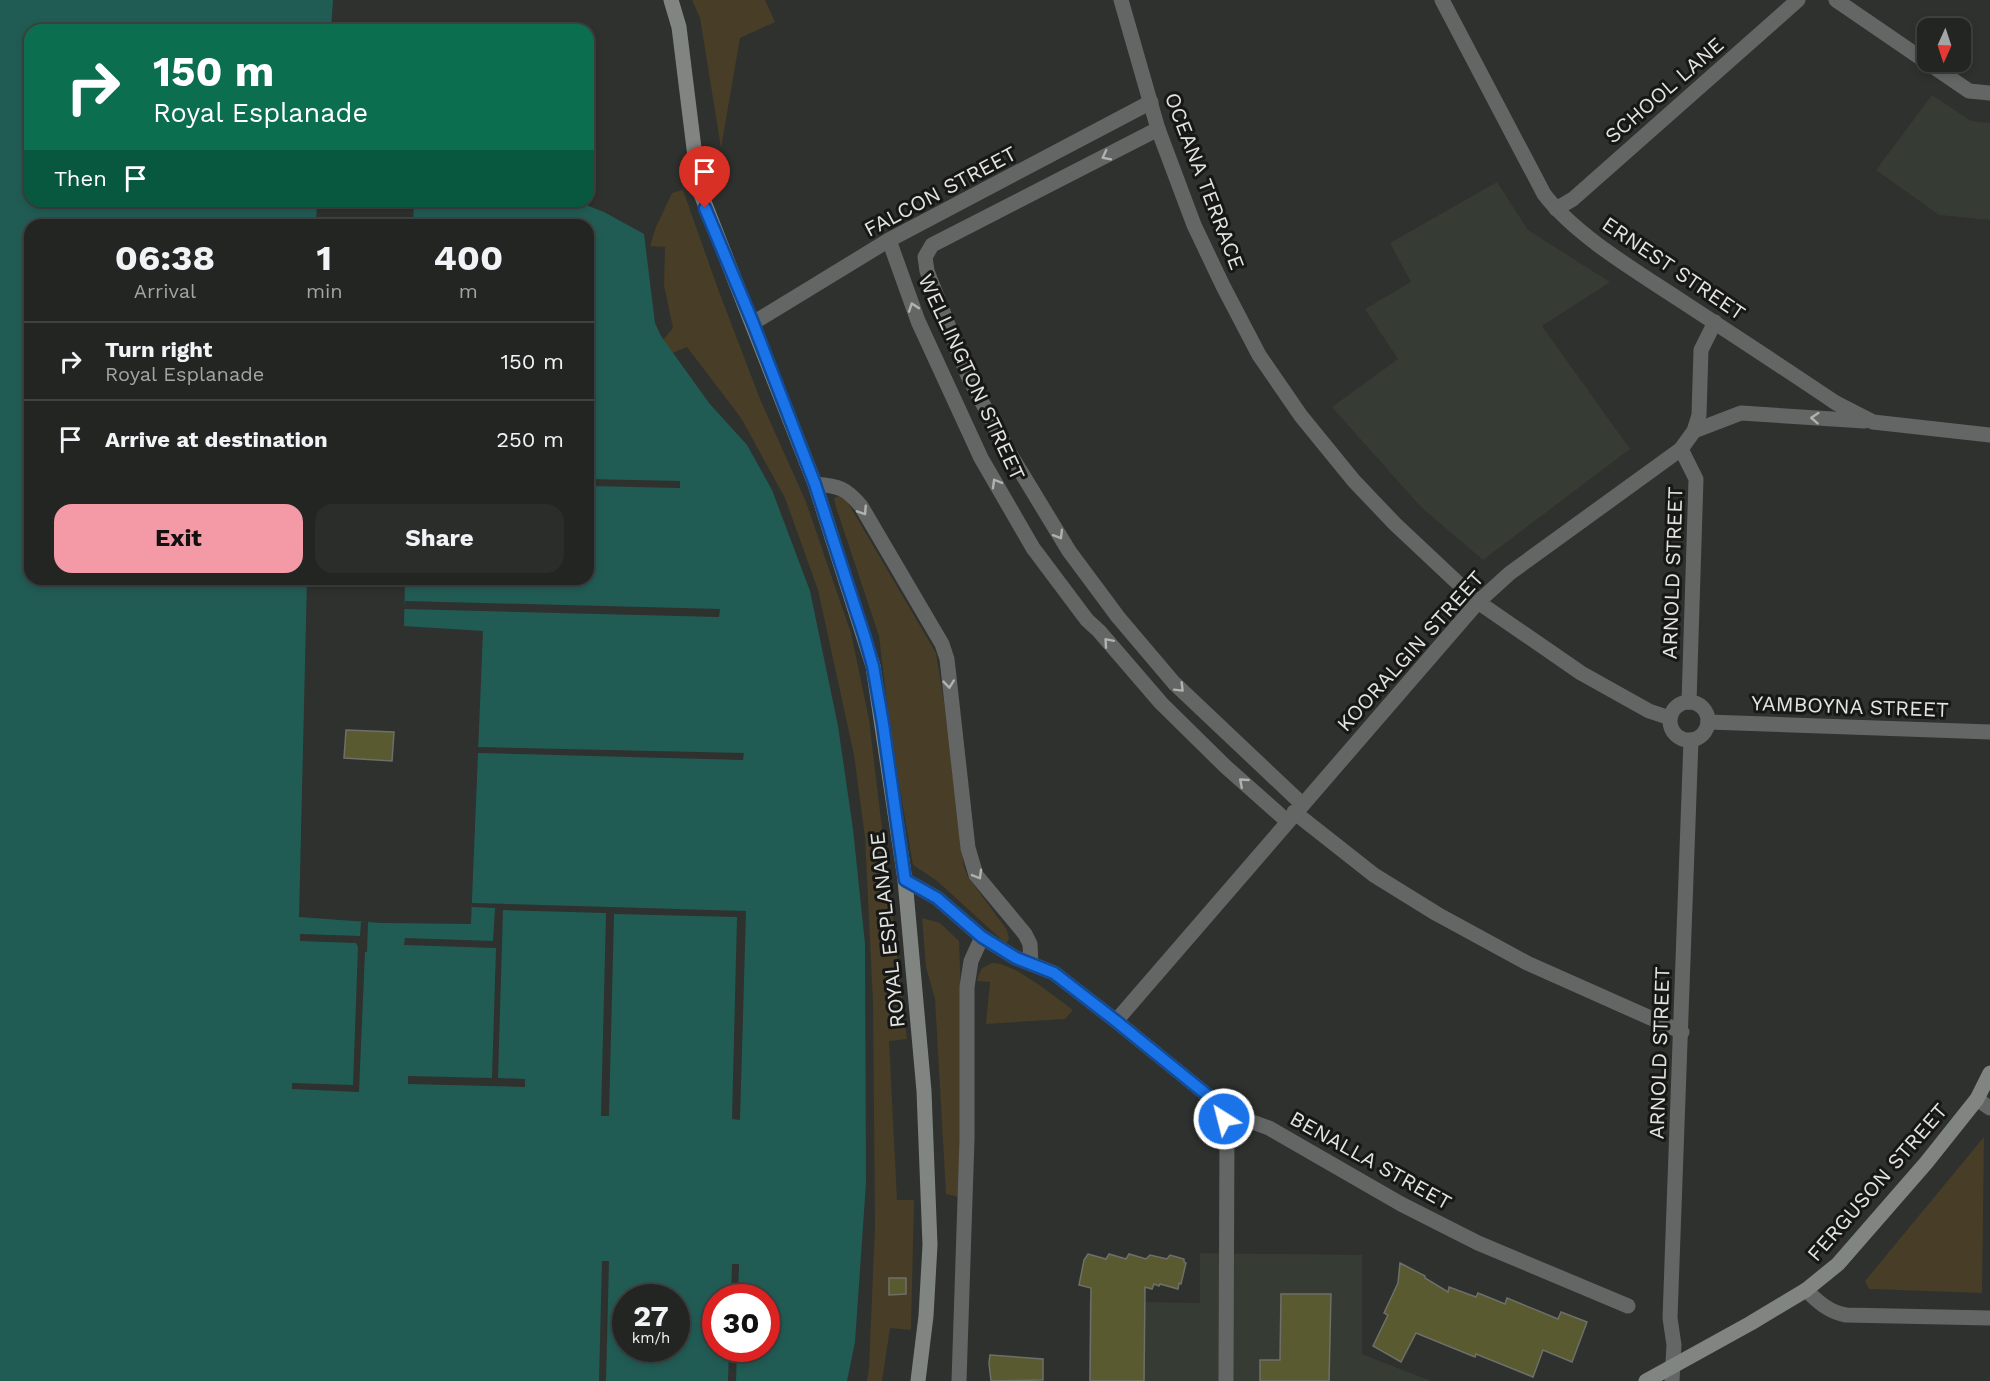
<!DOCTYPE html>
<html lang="en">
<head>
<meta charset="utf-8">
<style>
  body { margin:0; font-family:"Work Sans",sans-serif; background:#2a2d2a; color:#f1f3f6; height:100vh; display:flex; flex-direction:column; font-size:22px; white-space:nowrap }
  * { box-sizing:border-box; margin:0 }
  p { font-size:20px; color:#a2a5a5 }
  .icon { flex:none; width:33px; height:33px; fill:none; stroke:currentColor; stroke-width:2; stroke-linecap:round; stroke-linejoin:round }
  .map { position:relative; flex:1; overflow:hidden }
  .details { position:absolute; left:24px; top:219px; width:570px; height:366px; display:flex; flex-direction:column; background:#222522; border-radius:18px; box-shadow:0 3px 9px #0003,0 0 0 2px #3f4240 }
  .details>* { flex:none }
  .top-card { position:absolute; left:24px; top:24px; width:570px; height:183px; border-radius:18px; box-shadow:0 3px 9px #0003,0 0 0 2px #3f4240; background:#0b6e4f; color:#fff; overflow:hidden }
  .needle { width:39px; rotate:183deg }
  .fabs { position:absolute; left:1917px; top:18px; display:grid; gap:12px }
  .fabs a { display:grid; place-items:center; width:54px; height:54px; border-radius:12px; background:#222522; box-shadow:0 3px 9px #0003,0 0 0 2px #3f4240; font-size:30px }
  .speed { position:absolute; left:612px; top:1284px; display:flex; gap:12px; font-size:30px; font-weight:700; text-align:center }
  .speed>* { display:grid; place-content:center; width:78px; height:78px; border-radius:50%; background:#222522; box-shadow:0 3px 9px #0003,0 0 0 2px #3f4240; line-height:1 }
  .speed small { font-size:15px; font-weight:400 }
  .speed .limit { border:9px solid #d22; background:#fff; color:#111 }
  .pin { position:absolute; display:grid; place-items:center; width:51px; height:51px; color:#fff; margin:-62px -26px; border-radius:50% 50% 50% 0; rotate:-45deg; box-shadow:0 0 6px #0007 }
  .pin .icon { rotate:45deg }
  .me { position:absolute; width:66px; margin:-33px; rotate:324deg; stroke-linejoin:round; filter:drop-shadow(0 0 4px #0008) }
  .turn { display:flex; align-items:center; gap:21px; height:126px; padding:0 30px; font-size:27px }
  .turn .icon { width:78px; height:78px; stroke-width:2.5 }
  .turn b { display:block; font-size:42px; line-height:51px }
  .then { display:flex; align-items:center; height:57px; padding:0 30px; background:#0003; gap:12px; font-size:22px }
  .eta { display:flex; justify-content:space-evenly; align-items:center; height:102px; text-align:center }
  .eta b { font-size:36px; font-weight:700; line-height:42px }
  .button { display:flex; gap:12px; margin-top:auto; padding:12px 30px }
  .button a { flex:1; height:69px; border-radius:18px; background:#f49aa6; color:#111; font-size:24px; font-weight:700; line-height:69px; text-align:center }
  .button a+a { background:#2a2d2a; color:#f1f3f6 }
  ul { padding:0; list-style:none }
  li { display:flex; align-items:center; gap:18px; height:78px; padding:0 30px; border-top:2px solid #3f4240 }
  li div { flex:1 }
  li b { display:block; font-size:22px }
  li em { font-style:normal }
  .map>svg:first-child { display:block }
  .built { fill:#363b33 }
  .green { fill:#483d26 }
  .water { fill:#215c54; fill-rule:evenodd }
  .pier { fill:#2e312d }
  .building { fill:#595a30; stroke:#6f6f6a; stroke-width:1.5 }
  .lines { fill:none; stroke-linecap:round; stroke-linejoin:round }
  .street { stroke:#646665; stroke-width:15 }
  .secondary { stroke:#818582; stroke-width:15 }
  .oneway { stroke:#b0b2af }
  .route-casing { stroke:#114b97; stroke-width:15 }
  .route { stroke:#1a73e8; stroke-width:10 }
  .labels { text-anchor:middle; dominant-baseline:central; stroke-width:6; stroke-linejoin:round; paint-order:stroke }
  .street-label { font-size:21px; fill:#e2e4e1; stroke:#171816 }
</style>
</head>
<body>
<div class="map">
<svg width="1990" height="1381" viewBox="0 0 1990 1381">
  <rect width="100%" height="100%" fill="#2e312d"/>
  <g class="built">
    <path d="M 1932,95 L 1971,121 L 1990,123 L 1990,220 L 1939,215 L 1876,170 Z"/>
    <path d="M 1497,182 L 1528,230 L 1610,282 L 1542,326 L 1630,449 L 1483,560 L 1421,507 L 1332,407 L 1398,359 L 1365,309 L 1411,282 L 1390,243 Z"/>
    <path d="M 1200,1253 L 1362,1255 L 1362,1354 L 1431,1381 L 1089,1381 L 1089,1301 L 1200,1303 Z"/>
  </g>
  <g class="green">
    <path d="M 692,0 L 765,0 L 775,22 L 740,38 L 721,148 L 700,18 Z"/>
    <path d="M 683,190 L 718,289 L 760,399 L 806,502 L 851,633 L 869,719 L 907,1039 L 889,1041 L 897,1200 L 914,1200 L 911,1330 L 890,1328 L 882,1381 L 867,1381 L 869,1367 L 875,1226 L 873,1002 L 865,837 L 854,755 L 818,590 L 785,498 L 741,418 L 687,347 L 670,354 L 661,342 L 673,328 L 664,285 L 665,247 L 650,246 L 656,227 L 672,193 Z"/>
    <path d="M 839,496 L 847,501 L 936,653 L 944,702 L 964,867 L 968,877 L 1007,930 L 1009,939 L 1007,943 L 1002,940 L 936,880 L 913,865 L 891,737 L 879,636 L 835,504 L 834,498 Z"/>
    <path d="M 922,918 L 940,923 L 959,941 L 963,1050 L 958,1197 L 946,1194 L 935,999 L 926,967 Z"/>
    <path d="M 992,963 C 1013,962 1055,997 1073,1010 L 1065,1019 L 986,1024 L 990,982 L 977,981 L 981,969 Z"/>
    <path d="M 1984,1137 L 1982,1293 L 1869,1289 L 1865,1281 Z"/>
  </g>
  <path class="water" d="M 0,0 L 333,0 L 331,30 L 30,30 L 30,201 L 317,201 L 316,225 L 30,225 L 30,579 L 307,579 L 299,917 L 381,923 L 471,924 L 483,631 L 404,626 L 405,579 L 588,579 L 588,225 L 413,225 L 414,201 L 576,201 L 604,212 L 644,234 L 655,323 L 661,336 L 709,403 L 747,445 L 772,490 L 810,591 L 838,726 L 853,829 L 865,944 L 866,1183 L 855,1342 L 847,1381 L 0,1381 ZM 626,1298 L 676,1298 L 676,1348 L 626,1348 ZM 716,1298 L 766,1298 L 766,1348 L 716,1348 Z"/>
  <g class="pier">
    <path d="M 588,479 L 680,481 L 680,488 L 588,486 Z"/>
    <path d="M 405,601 L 720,609 L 719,617 L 404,609 Z"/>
    <path d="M 478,747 L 744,753 L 743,760 L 478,753 Z"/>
    <path d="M 472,903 L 746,911 L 740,1120 L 732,1119 L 737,917 L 614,914 L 609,1116 L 601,1116 L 606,913 L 503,910 L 498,1078 L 525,1079 L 525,1087 L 408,1084 L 408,1076 L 492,1078 L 496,948 L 404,945 L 405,938 L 493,941 L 495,908 L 472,907 Z"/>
    <path d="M 361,922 L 368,922 L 367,952 L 365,952 L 359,1092 L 292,1089 L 292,1083 L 353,1085 L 358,947 L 356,943 L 300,941 L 300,934 L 360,936 Z"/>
    <path d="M 602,1261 L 609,1261 L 606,1381 L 599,1381 Z"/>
    <path d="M 732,1264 L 739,1264 L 738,1297 L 731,1297 Z"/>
    <path d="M 729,1349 L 737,1349 L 736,1381 L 728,1381 Z"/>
  </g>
  <g class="building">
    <path d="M 346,730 L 394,732 L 392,761 L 344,758 Z"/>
    <path d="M 1088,1254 L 1106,1259 L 1109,1254 L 1126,1259 L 1129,1254 L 1146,1259 L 1150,1255 L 1167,1259 L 1170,1255 L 1184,1259 L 1184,1262 L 1186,1263 L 1181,1284 L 1179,1283 L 1178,1289 L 1160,1284 L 1159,1286 L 1154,1284 L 1152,1289 L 1145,1287 L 1144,1381 L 1090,1381 L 1091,1288 L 1079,1285 L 1084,1260 Z"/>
    <path d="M 1400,1263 L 1425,1276 L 1425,1278 L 1448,1292 L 1449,1287 L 1476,1297 L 1478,1293 L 1505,1304 L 1507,1298 L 1558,1319 L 1561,1312 L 1587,1322 L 1572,1362 L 1543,1350 L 1533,1377 L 1476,1354 L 1475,1357 L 1416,1333 L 1401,1362 L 1373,1346 L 1388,1315 L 1384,1313 L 1398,1283 Z"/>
    <path d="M 889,1278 L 906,1278 L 906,1294 L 889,1295 Z"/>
    <path d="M 1281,1294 L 1331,1294 L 1329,1381 L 1260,1381 L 1260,1360 L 1280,1360 Z"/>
    <path d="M 990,1355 L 1043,1359 L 1043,1380 L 991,1381 L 989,1363 Z"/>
  </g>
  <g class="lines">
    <g class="street">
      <path d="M 1121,0 L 1158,129 L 1194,225 L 1223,286 L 1259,355 L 1301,416 L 1354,481 L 1395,524 L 1478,602 L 1581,673 L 1649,711 L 1670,718"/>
      <path d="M 1442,0 L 1544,194 C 1575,235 1636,271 1680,300 C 1732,334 1784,368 1836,403 L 1873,422 L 1990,435"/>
      <path d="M 1836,0 L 1969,91 L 1990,93"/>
      <path d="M 1158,129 L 932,245 L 925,257 L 927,271 L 968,376 L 1007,449 L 1069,551 L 1118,617 L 1174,683 L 1302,804"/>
      <path d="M 1556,209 L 1573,199 L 1798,0"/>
      <path d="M 889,240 L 918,321 L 981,458 L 1033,548 L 1087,620 L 1099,631 L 1161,703 L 1226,767 L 1287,821"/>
      <path d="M 753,323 L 889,240 L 1151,102"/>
      <path d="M 1694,431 L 1741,413 L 1864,421"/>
      <path d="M 1681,449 L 1696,479 L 1689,702"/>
      <path d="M 815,484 C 839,486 846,488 861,506 L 942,644 L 947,659 L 968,848 L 976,875 L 1025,934 L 1030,944 L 1031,964"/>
      <circle cx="1689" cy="721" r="19"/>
      <path d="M 1708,722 L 1990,732"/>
      <path d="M 1294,812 L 1374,875 L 1437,914 L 1527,963 L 1682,1032"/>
      <path d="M 905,880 L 937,898 L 982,937 L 1016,958 L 1054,973 L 1116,1021 L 1222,1107 L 1244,1119 L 1269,1128 L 1401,1204 L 1478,1243 L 1628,1306"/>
      <path d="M 1116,1021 L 1478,602 L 1510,573 L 1681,449 L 1694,431 L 1699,415 L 1701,350 L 1715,322"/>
      <path d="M 1977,1099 L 1990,1108"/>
      <path d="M 1222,1107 L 1227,1131 L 1226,1381"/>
      <path d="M 1806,1290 C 1818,1302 1829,1312 1846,1315 L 1990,1318"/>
      <path d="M 959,1381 L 967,1139 L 967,987 L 971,961 L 982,937"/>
      <path d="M 1672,1381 L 1674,1345 L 1670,1318 L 1691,740"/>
    </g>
    <g class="secondary">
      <path d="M 671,0 L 679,27 L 699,189 L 815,484 L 873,666 L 905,880 L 924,1091 L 930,1245 L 926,1316 L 918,1381"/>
      <path d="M 1646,1381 L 1751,1323 L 1806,1290 L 1838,1264 L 1926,1163 L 1977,1099 L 1990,1073"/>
    </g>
  </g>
  <defs><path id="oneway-chevron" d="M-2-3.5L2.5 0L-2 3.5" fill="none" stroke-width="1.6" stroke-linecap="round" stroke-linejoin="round" transform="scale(1.5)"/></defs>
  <g class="oneway">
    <use href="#oneway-chevron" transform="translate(1106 156) rotate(153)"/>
    <use href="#oneway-chevron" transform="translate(913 307) rotate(-109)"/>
    <use href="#oneway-chevron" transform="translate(1815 418) rotate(-176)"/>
    <use href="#oneway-chevron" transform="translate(996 483) rotate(-120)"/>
    <use href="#oneway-chevron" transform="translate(863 511) rotate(57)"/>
    <use href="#oneway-chevron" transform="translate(1059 535) rotate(59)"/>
    <use href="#oneway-chevron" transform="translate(1108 642) rotate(-131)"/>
    <use href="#oneway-chevron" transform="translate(949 684) rotate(84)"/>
    <use href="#oneway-chevron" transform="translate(1180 688) rotate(45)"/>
    <use href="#oneway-chevron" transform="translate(1243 782) rotate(-139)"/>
    <use href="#oneway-chevron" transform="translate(978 875) rotate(60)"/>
  </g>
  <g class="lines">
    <defs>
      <path id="route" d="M 705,208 L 753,323 L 815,484 L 865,638 L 873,666 L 883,724 L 905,880 L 937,898 L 982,937 L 1016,958 L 1054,973 L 1116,1021 L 1222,1107 L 1224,1119"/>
    </defs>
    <use href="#route" class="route-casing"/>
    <use href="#route" class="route"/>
  </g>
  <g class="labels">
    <g class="street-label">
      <text transform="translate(1664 90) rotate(-41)">SCHOOL LANE</text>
      <text transform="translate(1205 181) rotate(69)">OCEANA TERRACE</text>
      <text transform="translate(940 191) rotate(-28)">FALCON STREET</text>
      <text transform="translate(1674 268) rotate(34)">ERNEST STREET</text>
      <text transform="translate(972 377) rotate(65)">WELLINGTON STREET</text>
      <text transform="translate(1672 573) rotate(-88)">ARNOLD STREET</text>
      <text transform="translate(1410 651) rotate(-48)">KOORALGIN STREET</text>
      <text transform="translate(1850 706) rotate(2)">YAMBOYNA STREET</text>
      <text transform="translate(887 930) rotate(-96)">ROYAL ESPLANADE</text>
      <text transform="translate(1659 1053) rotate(-88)">ARNOLD STREET</text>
      <text transform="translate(1371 1160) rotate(29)">BENALLA STREET</text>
      <text transform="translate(1877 1182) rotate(-49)">FERGUSON STREET</text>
    </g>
  </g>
</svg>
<div class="fabs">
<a><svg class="needle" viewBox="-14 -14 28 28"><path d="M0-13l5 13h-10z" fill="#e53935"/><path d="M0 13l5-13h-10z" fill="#a2a5a5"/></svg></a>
</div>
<div class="speed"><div>27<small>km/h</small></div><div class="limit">30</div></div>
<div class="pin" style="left:705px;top:208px;background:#d93025"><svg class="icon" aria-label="arrive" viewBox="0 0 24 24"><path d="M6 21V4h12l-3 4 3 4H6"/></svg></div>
<svg class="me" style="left:1224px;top:1119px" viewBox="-20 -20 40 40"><circle r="17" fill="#1a73e8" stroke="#fff" stroke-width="3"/><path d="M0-11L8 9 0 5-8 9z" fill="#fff"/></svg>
<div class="top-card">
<div class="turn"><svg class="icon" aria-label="right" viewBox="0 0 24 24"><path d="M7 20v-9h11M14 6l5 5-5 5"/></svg><div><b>150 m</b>Royal Esplanade</div></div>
<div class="then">Then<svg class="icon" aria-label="arrive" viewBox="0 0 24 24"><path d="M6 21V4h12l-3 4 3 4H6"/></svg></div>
</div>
<section class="details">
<div class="eta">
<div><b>06:38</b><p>Arrival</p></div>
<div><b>1</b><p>min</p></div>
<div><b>400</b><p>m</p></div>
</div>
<ul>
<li><svg class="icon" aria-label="right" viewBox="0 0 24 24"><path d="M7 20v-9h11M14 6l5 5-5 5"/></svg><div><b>Turn right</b><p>Royal Esplanade</p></div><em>150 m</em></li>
<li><svg class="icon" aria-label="arrive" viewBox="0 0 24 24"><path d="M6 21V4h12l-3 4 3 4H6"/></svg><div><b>Arrive at destination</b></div><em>250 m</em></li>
</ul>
<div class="button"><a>Exit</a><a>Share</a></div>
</section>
</div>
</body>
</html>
